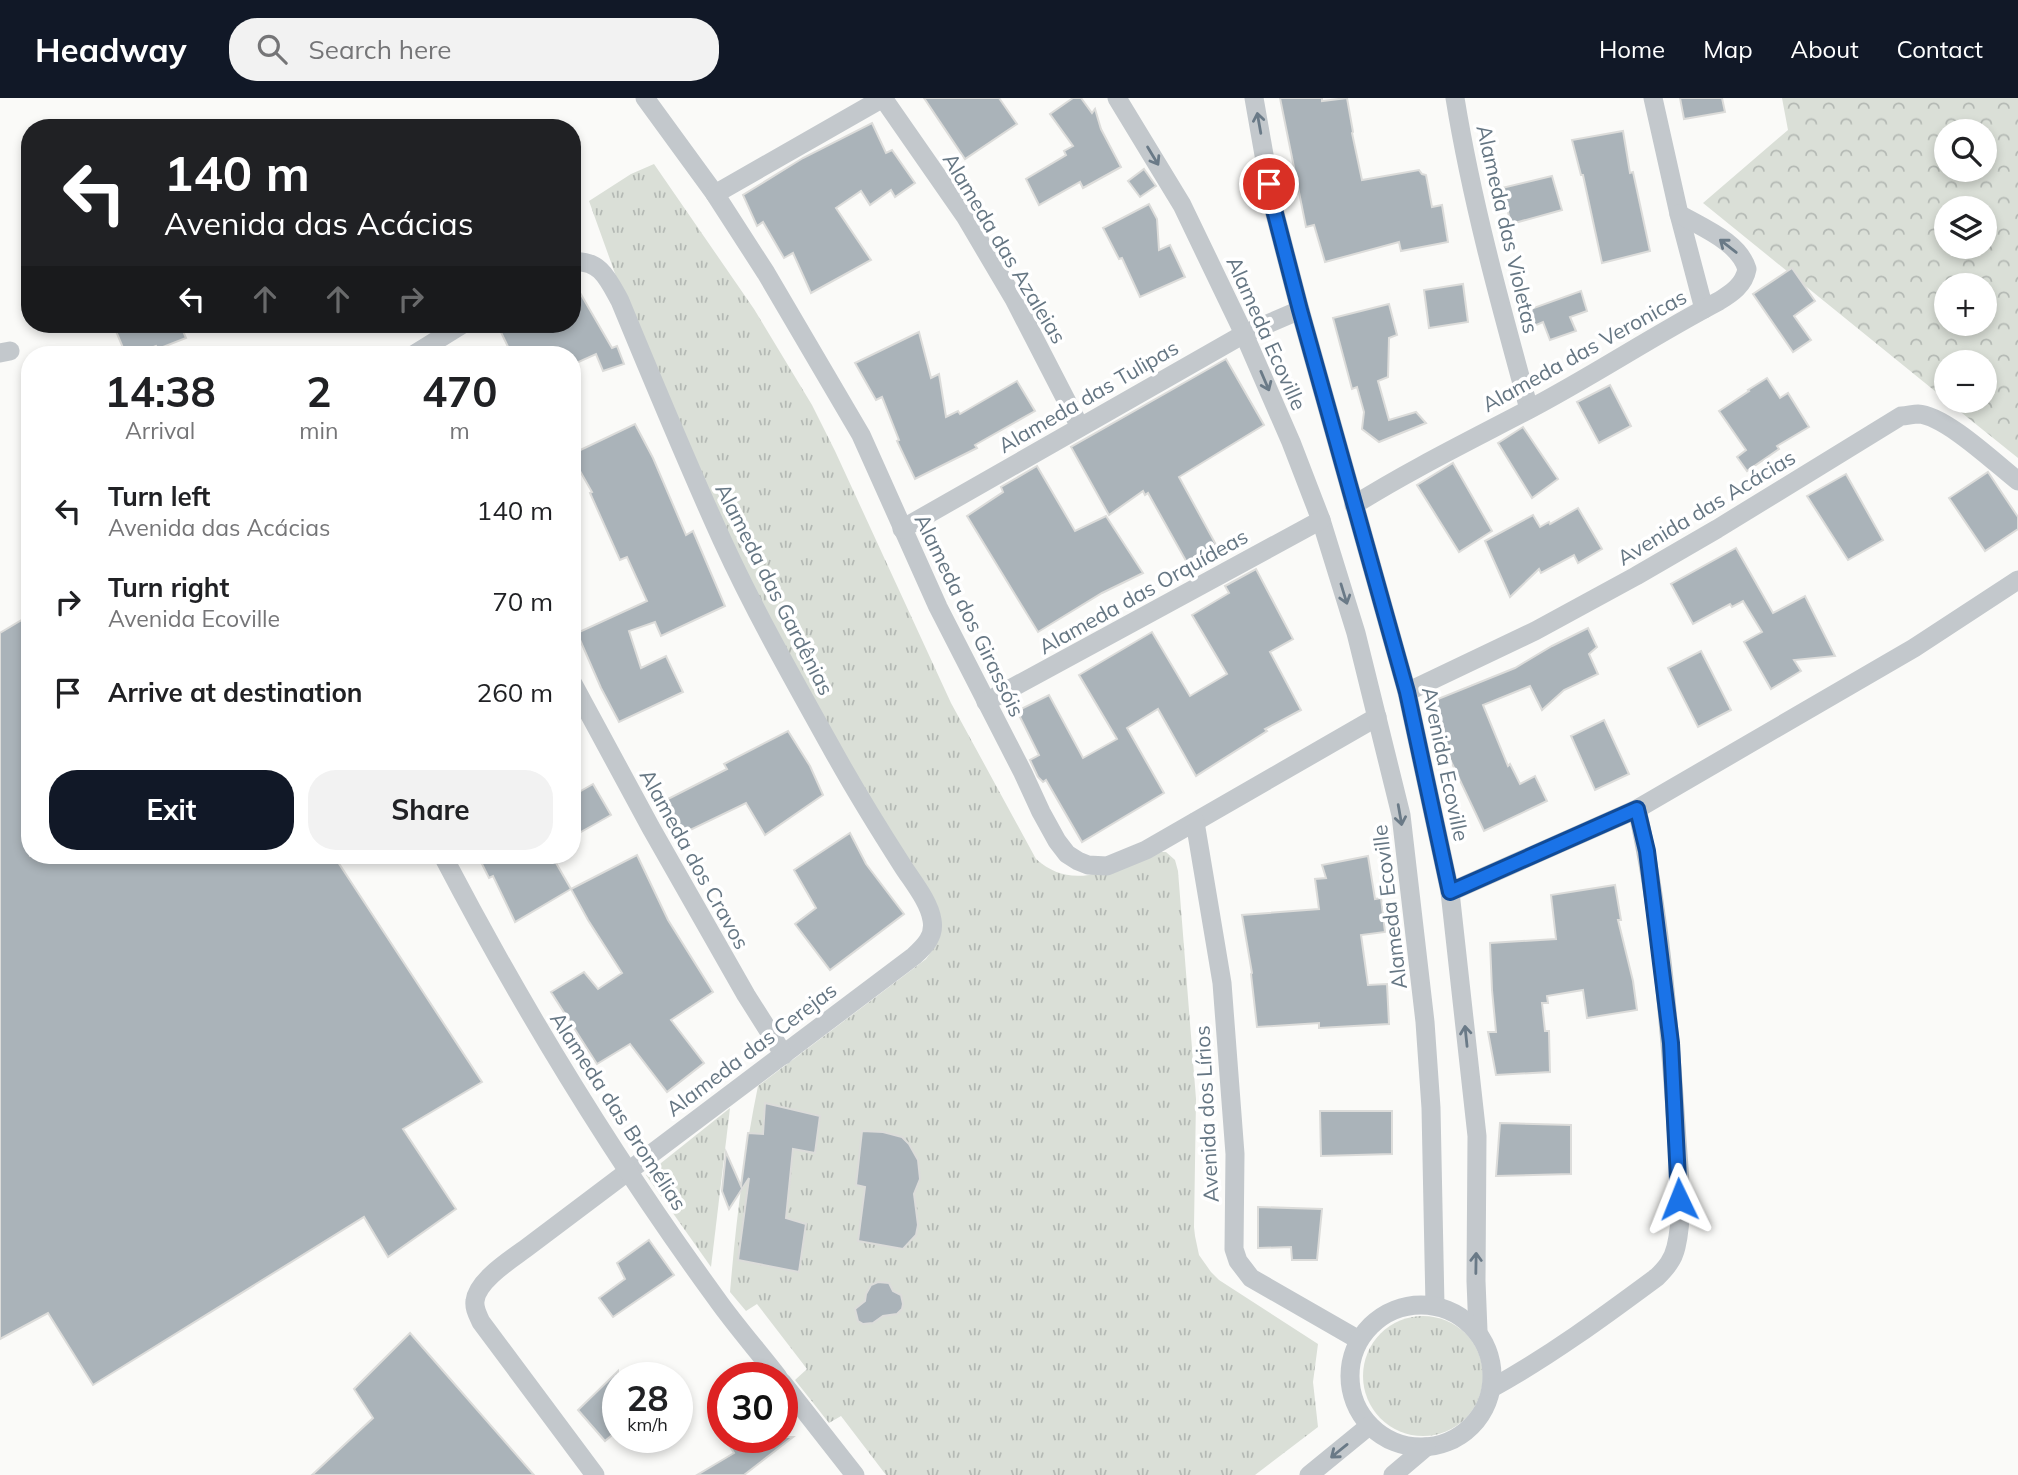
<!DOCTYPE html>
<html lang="en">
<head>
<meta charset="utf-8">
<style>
  body { margin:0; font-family:Mulish,sans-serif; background:#f2f2f2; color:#202124; height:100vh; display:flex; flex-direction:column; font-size:26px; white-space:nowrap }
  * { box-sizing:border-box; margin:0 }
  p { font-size:23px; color:#757577 }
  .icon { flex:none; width:38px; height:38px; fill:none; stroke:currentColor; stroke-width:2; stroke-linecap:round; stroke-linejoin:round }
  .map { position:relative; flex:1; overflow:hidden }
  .details { position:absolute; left:21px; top:248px; width:560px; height:518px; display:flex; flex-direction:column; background:#fff; border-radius:28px; box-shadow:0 4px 10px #0003 }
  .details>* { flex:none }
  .top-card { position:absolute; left:21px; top:21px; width:560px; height:214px; border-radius:28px; box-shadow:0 4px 10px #0003; background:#202124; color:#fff; overflow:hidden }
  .tools { position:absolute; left:1934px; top:21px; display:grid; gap:14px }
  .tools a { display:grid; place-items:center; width:63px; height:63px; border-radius:50%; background:#fff; box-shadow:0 4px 10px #0003; font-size:35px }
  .speed { position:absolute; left:602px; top:1264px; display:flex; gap:14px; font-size:35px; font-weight:700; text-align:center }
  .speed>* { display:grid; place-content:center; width:91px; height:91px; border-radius:50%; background:#fff; box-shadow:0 4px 10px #0003; line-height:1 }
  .speed small { font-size:18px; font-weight:400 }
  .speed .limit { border:10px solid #d22; background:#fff; color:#111 }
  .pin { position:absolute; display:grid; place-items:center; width:60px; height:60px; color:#fff; margin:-30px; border:4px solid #fff; border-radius:50%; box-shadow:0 2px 7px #0007 }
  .me { position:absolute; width:77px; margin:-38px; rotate:358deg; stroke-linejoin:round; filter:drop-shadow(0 0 5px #0008) }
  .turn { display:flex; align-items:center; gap:24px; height:147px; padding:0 28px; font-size:32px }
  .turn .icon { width:91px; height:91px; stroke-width:2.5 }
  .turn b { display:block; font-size:49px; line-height:60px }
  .lanes { display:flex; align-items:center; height:66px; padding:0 28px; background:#0003; justify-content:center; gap:35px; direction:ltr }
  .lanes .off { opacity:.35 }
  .eta { display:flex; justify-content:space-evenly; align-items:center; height:119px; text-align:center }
  .eta b { font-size:42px; font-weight:700; line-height:49px }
  .primary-button { display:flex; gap:14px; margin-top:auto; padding:14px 28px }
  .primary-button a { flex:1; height:80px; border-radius:28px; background:#111827; color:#fff; font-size:28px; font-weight:700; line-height:80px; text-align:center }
  .primary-button a+a { background:#f2f2f2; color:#202124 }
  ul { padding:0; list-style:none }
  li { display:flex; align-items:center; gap:21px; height:91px; padding:0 28px }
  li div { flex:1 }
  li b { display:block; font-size:26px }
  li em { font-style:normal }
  header { display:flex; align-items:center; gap:42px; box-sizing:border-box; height:98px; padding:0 35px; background:#111827; color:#fff }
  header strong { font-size:33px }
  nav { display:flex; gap:38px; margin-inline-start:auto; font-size:24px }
  .search { width:490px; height:63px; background:#f2f2f2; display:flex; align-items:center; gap:18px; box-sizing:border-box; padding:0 24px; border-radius:28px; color:#757577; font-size:26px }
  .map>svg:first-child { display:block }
  .grass { fill:url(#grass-tufts) }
  .forest { fill:url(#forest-crowns); fill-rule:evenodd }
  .building { fill:#aab3b9; stroke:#dcdcda; stroke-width:2 }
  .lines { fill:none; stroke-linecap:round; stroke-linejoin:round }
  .street { stroke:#c3c8cc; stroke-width:19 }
  .oneway { stroke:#6a7a87 }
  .route-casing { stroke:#114b97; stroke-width:18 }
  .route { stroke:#1a73e8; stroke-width:12 }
  .labels { text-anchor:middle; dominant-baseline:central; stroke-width:7; stroke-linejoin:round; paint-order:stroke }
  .street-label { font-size:21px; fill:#657683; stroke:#fff }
</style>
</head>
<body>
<header>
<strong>Headway</strong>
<div class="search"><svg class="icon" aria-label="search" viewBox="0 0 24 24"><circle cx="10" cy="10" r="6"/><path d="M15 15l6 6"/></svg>Search here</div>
<nav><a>Home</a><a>Map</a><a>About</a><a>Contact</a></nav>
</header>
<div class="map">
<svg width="2018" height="1377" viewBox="0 0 2018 1377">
  <defs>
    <pattern id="grass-tufts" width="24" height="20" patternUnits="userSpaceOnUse" patternTransform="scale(1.75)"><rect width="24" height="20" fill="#dadfd7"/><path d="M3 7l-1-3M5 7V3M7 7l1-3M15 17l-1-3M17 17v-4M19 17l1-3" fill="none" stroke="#b4b9b4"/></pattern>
    <pattern id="forest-crowns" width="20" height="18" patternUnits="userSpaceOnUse" patternTransform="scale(1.75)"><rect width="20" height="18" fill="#dadfd7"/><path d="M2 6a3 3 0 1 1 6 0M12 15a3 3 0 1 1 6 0" fill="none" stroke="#b4b9b4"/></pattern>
  </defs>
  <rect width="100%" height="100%" fill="#fafaf8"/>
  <g class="grass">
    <path d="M 654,66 L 754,211 L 812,307 L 835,353 L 951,605 L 1036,761 C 1052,775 1068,780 1089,777 L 1161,754 L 1166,754 L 1175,762 L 1178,773 L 1196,1001 L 1194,1129 L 1195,1138 L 1199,1157 L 1211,1174 L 1219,1182 L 1318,1246 L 1313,1284 L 1318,1329 L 1255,1377 L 886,1377 L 841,1318 L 829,1325 L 795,1282 L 807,1271 L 757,1206 L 746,1213 L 730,1194 C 736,1124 744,1056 758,988 L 926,861 L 936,847 L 883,727 L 752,492 L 617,181 L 589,103 L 631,76 Z"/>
    <path d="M 730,1010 L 711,1169 L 646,1077 Z"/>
    <circle cx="1423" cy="1278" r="60"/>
  </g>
  <path class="forest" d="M 1782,0 L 2018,0 L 2018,360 L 1947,303 L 1984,303 L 1984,264 L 1946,264 L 1946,302 L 1703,105 L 1788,32 ZM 1946,33 L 1984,33 L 1984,72 L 1946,72 ZM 1946,110 L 1984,110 L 1984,149 L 1946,149 ZM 1946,187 L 1984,187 L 1984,226 L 1946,226 Z"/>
  <g class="building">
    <path d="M 924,0 L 999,0 L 1017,26 L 965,61 Z"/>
    <path d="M 1073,0 L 1081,0 L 1092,15 L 1095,11 L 1101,31 L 1121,69 L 1083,90 L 1080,84 L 1039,107 L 1026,81 L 1066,57 L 1064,53 L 1073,48 L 1050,16 Z"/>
    <path d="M 1280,0 L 1322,0 L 1322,3 L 1347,0 L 1353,34 L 1352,35 L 1362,82 L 1419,72 L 1422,76 L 1426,77 L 1432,109 L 1442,107 L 1448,144 L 1401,153 L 1399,144 L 1325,164 L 1314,127 L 1306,129 Z"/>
    <path d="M 1680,0 L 1722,0 L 1725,14 L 1684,21 Z"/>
    <path d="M 872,25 L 886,55 L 892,52 L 915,85 L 895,99 L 891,92 L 870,107 L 861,93 L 836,110 L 871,162 L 811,195 L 793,155 L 784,160 L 763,124 L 757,128 L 743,97 L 803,60 Z"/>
    <path d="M 1623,33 L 1630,75 L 1633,74 L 1650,153 L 1602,165 L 1583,77 L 1581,77 L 1572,42 Z"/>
    <path d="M 1144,71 L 1156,88 L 1140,99 L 1128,83 Z"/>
    <path d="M 1552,78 L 1562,112 L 1511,126 L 1502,90 Z"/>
    <path d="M 1149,106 L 1157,121 L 1159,152 L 1170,147 L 1185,179 L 1140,199 L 1122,160 L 1119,161 L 1103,130 Z"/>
    <path d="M 1792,170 L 1815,203 L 1794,218 L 1811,242 L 1793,254 L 1753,196 Z"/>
    <path d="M 572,181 L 612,250 L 617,248 L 624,266 L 603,273 L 596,256 L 572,267 L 572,257 L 512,257 L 497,226 L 572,226 Z"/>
    <path d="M 1463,186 L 1468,224 L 1429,230 L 1424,192 Z"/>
    <path d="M 1581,193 L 1587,213 L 1570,219 L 1576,233 L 1550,242 L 1543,224 L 1534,228 L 1528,212 Z"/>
    <path d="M 1389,206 L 1397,237 L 1389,240 L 1388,279 L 1378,283 L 1389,322 L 1416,314 L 1426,325 L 1379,344 L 1362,331 L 1364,314 L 1357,289 L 1352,291 L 1333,220 Z"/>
    <path d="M 113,226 L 180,226 L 186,240 L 158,251 L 156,248 L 133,257 L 126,257 Z"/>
    <path d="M 919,234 L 931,280 L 939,276 L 946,319 L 958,313 L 960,316 L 1017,283 L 1035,313 L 975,347 L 977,350 L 915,381 L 897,343 L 899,342 L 882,299 L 876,302 L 855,265 Z"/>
    <path d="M 1226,261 L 1264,327 L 1179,379 L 1220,454 L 1190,470 L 1148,395 L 1145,397 L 1143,393 L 1109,417 L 1071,349 Z"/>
    <path d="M 1767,280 L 1780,300 L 1788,295 L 1809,329 L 1777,348 L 1779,351 L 1747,373 L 1737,359 L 1746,352 L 1719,313 L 1749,293 L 1748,292 Z"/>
    <path d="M 1610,287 L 1631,328 L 1599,345 L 1577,304 Z"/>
    <path d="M 635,326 L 653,360 L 686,437 L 693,433 L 725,508 L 661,538 L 655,524 L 629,533 L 641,570 L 666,558 L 683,594 L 619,624 L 601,590 L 577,535 L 647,503 L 627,459 L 620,462 L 590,395 L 592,394 L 572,359 L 572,356 Z"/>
    <path d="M 1523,329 L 1558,381 L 1532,400 L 1498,345 Z"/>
    <path d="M 1453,365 L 1492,433 L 1459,454 L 1417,387 Z"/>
    <path d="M 1037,368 L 1075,433 L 1106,418 L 1143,475 L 1102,495 L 1038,534 L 967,418 L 1003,394 L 1001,389 Z"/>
    <path d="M 1988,374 L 2018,419 L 2018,431 L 1985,453 L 1949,400 Z"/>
    <path d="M 1846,376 L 1883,442 L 1848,462 L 1807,398 Z"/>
    <path d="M 1578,410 L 1602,451 L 1578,465 L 1574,457 L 1541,475 L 1539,471 L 1510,499 L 1485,443 L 1533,417 L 1540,429 L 1549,424 L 1550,426 Z"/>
    <path d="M 1736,450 L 1773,515 L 1805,498 L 1835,558 L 1794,562 L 1801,573 L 1771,591 L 1744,544 L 1762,534 L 1743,503 L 1732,509 L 1730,506 L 1693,526 L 1671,486 Z"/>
    <path d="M 1256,471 L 1293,541 L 1270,554 L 1301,612 L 1265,631 L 1267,633 L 1196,678 L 1158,611 L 1127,630 L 1164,695 L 1082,744 L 1046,682 L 1043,684 L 1038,679 L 1030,662 L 1039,657 L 1017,613 L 1049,597 L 1083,660 L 1117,641 L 1079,577 L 1152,534 L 1190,598 L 1227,576 L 1192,517 L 1229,495 L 1225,488 Z"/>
    <path d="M 30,517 L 30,758 L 334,758 L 482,984 L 403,1031 L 456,1111 L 388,1159 L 364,1119 L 93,1287 L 48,1215 L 0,1241 L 0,535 Z"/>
    <path d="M 1588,530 L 1597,549 L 1589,556 L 1598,576 L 1564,592 L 1542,612 L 1530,588 L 1483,607 L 1508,668 L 1510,666 L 1520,686 L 1535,678 L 1547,703 L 1484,733 L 1448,657 L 1449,657 L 1428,605 L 1515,570 L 1552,548 Z"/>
    <path d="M 1701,553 L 1731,612 L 1698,629 L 1668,570 Z"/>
    <path d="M 1604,622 L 1629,676 L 1595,692 L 1571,638 Z"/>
    <path d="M 788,633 L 810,668 L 823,697 L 765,737 L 746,705 L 682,736 L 666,702 L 727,671 L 724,666 Z"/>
    <path d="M 593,686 L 611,717 L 572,739 L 572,698 Z"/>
    <path d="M 850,735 L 866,766 L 904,816 L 830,872 L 795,826 L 816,810 L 794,772 Z"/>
    <path d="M 637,757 L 668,822 L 713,894 L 671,922 L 704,965 L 667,994 L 630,946 L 597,966 L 551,894 L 584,874 L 598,891 L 622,875 L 588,822 L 571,791 Z"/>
    <path d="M 478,758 L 552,758 L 571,791 L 515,824 L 493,778 L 489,780 Z"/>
    <path d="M 1368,758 L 1375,801 L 1381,800 L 1385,834 L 1361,837 L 1368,887 L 1387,886 L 1389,926 L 1319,930 L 1319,925 L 1257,929 L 1251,876 L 1252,875 L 1242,817 L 1319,811 L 1315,781 L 1326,780 L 1322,767 Z"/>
    <path d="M 1615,787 L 1621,822 L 1618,822 L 1633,883 L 1637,912 L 1587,920 L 1583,892 L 1547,898 L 1548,905 L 1542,905 L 1545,933 L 1549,933 L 1550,974 L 1496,977 L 1488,934 L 1496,934 L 1492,892 L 1490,845 L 1556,841 L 1551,797 Z"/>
    <path d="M 765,1005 L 820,1018 L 815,1055 L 793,1051 L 786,1120 L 806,1126 L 799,1174 L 738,1162 L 749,1080 L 729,1111 L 722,1093 L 726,1054 L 741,1088 L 748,1035 L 763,1036 Z"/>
    <path d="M 1320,1013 L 1392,1013 L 1392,1056 L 1321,1058 Z"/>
    <path d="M 1500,1025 L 1571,1027 L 1571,1076 L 1496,1078 Z"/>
    <path d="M 862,1033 L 883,1034 L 902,1039 L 909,1046 L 918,1062 L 920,1081 L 914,1096 L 918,1127 L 916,1137 L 903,1151 L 858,1143 L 865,1089 L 856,1087 Z"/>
    <path d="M 1258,1109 L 1322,1111 L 1317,1162 L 1292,1162 L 1291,1149 L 1258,1150 Z"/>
    <path d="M 649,1142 L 674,1177 L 613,1219 L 599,1200 L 625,1181 L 617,1165 Z"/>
    <path d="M 878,1184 L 889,1185 L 893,1193 L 901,1197 L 903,1206 L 902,1211 L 897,1216 L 883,1218 L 873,1225 L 863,1226 L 858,1223 L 855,1211 L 865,1203 L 866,1196 L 871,1187 Z"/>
    <path d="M 410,1235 L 534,1377 L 312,1377 L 373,1320 L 354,1291 Z"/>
    <path d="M 618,1273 L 618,1332 L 605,1343 L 578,1312 Z"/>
    <path d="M 724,1339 L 793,1339 L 744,1377 L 697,1377 L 734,1355 Z"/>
  </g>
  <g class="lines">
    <g class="street">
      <path d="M 645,0 L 715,96 L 766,175 L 861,337 L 938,509 L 1023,675 L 1041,714 L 1057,743 L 1067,756 L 1078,763 L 1088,767 L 1107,768 L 1146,752 L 1377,619"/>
      <path d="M 1117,0 L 1182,107 L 1244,236 L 1291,344 L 1321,422 L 1356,535 L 1401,717 L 1425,924 L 1431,1010 L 1435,1208"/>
      <path d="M 1254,0 L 1273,108 L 1300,212 L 1407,594 L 1450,794 L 1477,1038 L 1476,1183 L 1478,1233"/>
      <path d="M 1455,0 C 1472,105 1501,209 1529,311"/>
      <path d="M 1653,0 L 1679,116 L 1704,211"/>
      <path d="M 715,96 L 883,0 L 965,118 L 1014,201 L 1080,329"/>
      <path d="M 572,164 C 600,161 608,181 620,203 C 653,283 686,363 722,442 C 754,512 793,581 831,649 C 853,689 877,728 902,767 C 912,783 929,803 932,822 C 935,838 925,848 914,858 L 525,1151 C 510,1162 477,1183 475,1203 C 474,1211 478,1217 481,1224 L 595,1377"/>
      <path d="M 0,255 L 10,253"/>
      <path d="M 413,257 L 463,226"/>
      <path d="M 1354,407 C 1410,372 1469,343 1528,312 C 1593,278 1654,237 1719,203 C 1732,195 1744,187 1747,171 C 1739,144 1703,130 1679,116"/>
      <path d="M 902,431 L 1244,236 L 1300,212"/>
      <path d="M 572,584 L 651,730 L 746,897 L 784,957"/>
      <path d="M 1407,594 L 1535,533 L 1636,478 L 1717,431 L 1901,318 C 1907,318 1913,316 1918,316 C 1945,317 1996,366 2018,383"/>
      <path d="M 986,604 L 1321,422"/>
      <path d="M 1195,724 L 1222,885 L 1235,1056 L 1234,1151 L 1238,1163 L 1251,1180 L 1359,1242"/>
      <path d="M 443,758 C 523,911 614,1060 716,1200 C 735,1227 758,1253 778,1279"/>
      <path d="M 1450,794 L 1637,711 L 1914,550 L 2018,482"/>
      <circle cx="1421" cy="1278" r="71"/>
      <path d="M 782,1284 L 855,1377"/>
      <path d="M 1492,1290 C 1550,1258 1603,1219 1657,1179 C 1666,1170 1673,1162 1676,1149 C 1685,1111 1678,1065 1676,1027 C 1669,922 1660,813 1637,711"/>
      <path d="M 1309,1377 L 1369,1328"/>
      <path d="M 1393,1377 L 1426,1349"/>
    </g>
  </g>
  <defs><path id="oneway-shaft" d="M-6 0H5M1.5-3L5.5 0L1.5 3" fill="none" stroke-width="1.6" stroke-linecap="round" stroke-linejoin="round" transform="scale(1.75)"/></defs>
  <g class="oneway">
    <use href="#oneway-shaft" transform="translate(1259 25) rotate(-100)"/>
    <use href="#oneway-shaft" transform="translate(1153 58) rotate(59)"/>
    <use href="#oneway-shaft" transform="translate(1728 148) rotate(-142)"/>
    <use href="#oneway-shaft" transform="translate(1265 283) rotate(67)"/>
    <use href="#oneway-shaft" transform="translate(1344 496) rotate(73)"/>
    <use href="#oneway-shaft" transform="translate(1400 717) rotate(80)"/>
    <use href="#oneway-shaft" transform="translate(1466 938) rotate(-96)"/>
    <use href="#oneway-shaft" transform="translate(1476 1165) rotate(-89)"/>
    <use href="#oneway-shaft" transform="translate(1339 1353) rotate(141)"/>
  </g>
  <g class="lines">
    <defs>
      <path id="route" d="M 1269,86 L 1273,108 L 1300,212 L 1407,594 L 1450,794 L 1637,711 L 1647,753 L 1671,945 L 1679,1101"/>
    </defs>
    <use href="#route" class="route-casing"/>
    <use href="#route" class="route"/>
  </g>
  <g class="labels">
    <g class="street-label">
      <text transform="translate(1508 131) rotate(77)">Alameda das Violetas</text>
      <text transform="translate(1005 150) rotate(59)">Alameda das Azaleias</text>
      <text transform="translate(1267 235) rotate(66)">Alameda Ecoville</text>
      <text transform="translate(1584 252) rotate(-29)">Alameda das Veronicas</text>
      <text transform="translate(1088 298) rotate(-30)">Alameda das Tulipas</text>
      <text transform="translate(1706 409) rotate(-31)">Avenida das Acácias</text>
      <text transform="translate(775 491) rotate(63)">Alameda das Gardênias</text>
      <text transform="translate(1143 493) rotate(-29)">Alameda das Orquídeas</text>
      <text transform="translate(970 517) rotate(64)">Alameda dos Girassóis</text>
      <text transform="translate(1446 666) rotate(78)">Avenida Ecoville</text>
      <text transform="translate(695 761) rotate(61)">Alameda dos Cravos</text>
      <text transform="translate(1389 809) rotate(-97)">Alameda Ecoville</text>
      <text transform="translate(751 951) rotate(-37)">Alameda das Cerejas</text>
      <text transform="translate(619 1013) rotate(57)">Alameda das Bromélias</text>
      <text transform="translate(1206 1016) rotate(-93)">Avenida dos Lírios</text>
    </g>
  </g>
</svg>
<div class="tools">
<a><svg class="icon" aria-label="search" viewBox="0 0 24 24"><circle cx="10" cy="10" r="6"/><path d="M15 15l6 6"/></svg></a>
<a><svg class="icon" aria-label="layers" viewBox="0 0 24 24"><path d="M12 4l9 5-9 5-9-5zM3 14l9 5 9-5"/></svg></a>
<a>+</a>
<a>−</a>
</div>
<div class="speed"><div>28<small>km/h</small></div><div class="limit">30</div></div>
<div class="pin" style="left:1269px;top:86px;background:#d93025"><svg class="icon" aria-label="arrive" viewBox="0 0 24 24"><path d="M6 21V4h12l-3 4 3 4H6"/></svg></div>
<svg class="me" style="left:1679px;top:1101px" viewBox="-20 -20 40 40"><path d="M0-17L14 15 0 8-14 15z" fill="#1a73e8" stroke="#fff" stroke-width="4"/></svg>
<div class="top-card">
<div class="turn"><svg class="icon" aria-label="left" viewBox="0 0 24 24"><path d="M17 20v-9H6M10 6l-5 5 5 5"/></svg><div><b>140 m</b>Avenida das Acácias</div></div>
<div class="lanes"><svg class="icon" aria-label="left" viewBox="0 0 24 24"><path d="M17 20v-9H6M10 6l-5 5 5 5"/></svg><svg class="icon off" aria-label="ahead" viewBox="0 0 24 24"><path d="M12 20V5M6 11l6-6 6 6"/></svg><svg class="icon off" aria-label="ahead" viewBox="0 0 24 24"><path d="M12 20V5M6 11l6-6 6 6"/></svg><svg class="icon off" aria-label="right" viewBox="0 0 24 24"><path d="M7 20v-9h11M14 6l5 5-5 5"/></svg></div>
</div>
<section class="details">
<div class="eta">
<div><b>14:38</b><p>Arrival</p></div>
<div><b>2</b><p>min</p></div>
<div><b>470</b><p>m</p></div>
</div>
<ul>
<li><svg class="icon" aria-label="left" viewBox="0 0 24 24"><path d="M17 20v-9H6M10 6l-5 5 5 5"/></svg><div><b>Turn left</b><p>Avenida das Acácias</p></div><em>140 m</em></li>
<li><svg class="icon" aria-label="right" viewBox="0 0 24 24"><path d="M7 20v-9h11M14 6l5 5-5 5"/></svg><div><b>Turn right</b><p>Avenida Ecoville</p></div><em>70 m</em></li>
<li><svg class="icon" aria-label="arrive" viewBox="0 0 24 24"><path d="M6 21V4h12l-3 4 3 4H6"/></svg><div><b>Arrive at destination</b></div><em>260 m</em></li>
</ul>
<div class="primary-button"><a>Exit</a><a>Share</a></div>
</section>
</div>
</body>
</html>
